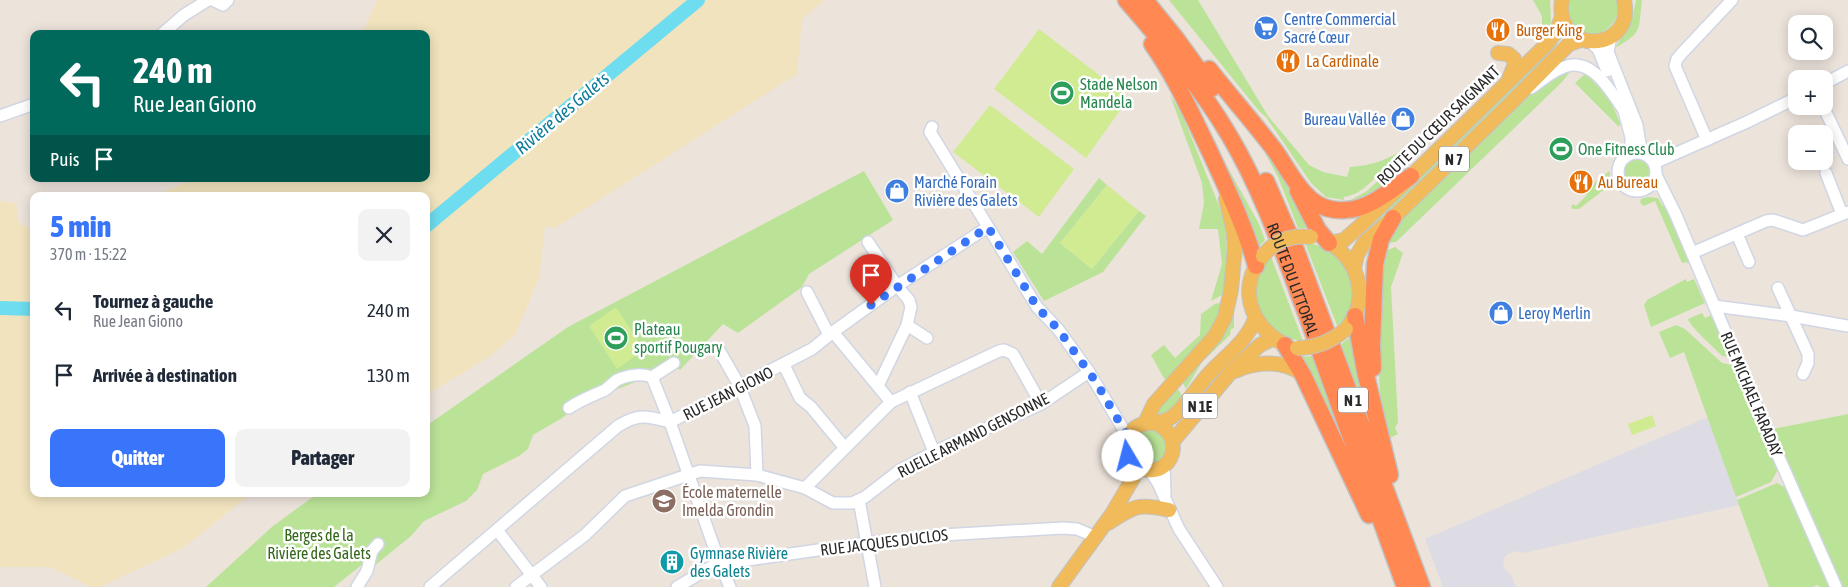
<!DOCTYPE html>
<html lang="fr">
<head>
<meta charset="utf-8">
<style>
  body { margin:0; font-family:"Asap Condensed",sans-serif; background:#f2f2f3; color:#1f2937; height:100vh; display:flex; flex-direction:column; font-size:19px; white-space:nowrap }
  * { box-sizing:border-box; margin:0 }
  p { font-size:16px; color:#747a83 }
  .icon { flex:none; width:28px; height:28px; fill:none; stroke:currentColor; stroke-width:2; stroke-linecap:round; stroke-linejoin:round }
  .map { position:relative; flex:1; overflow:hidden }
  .side { position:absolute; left:30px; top:192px; width:400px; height:305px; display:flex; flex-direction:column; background:#fff; border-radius:10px; box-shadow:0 2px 12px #0003 }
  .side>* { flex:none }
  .banner { position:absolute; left:30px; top:30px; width:400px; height:152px; border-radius:10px; box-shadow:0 2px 12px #0003; background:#00695c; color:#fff; overflow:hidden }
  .fabs { position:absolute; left:1788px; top:15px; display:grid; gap:10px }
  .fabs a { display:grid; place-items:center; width:45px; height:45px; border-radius:10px; background:#fff; box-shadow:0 2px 12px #0003; font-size:25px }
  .pin { position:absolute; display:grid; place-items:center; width:42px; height:42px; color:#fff; margin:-51px -21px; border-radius:50% 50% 50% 0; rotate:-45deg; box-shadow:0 0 5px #0007 }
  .pin .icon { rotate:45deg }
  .me { position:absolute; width:55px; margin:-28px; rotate:352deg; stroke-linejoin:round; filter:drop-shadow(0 0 4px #0008) }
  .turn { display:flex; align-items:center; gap:18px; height:105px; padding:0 20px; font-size:22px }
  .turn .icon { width:65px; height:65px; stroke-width:2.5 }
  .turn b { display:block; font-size:35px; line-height:42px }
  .then { display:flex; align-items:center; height:48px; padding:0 20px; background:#0003; gap:10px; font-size:19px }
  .round { display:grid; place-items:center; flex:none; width:52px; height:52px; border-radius:10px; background:#f2f2f3 }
  .head { display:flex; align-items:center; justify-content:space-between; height:85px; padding:0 20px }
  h1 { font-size:30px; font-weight:800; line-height:38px; color:#3975fb }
  .action { display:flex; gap:10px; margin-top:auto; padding:10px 20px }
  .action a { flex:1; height:58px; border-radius:10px; background:#3975fb; color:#fff; font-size:20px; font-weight:800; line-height:58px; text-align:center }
  .action a+a { background:#f2f2f3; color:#1f2937 }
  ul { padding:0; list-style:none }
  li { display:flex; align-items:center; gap:15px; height:65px; padding:0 20px }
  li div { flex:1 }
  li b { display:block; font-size:19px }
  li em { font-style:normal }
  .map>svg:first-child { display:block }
  .industrial { fill:#dddce4 }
  .green { fill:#bae397 }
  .sand { fill:#f1e3bd }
  .pitch { fill:#d0eb92 }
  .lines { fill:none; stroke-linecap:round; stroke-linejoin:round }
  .river { stroke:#6dddef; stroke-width:14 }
  .minor-casing { stroke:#d0d6e3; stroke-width:14 }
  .major-casing { stroke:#c3c3c3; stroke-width:16 }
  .highway-casing { stroke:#c3c3c3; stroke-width:19 }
  .minor { stroke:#fff; stroke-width:11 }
  .major { stroke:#f1bb5b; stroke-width:14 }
  .highway { stroke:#ff8853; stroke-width:16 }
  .major-bridge-casing { stroke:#c3c3c3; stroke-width:16; stroke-linecap:butt }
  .major-bridge { stroke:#f1bb5b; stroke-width:14 }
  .route { stroke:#3975fb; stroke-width:9; stroke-dasharray:0 16.2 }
  .labels { text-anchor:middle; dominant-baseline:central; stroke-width:5; stroke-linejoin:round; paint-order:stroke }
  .shield { fill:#fff; stroke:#696969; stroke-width:1 }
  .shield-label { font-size:15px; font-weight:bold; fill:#292929 }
  .shop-label { font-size:16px; fill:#366cbe; stroke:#fff; text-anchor:start }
  .food-label { font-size:16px; fill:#c56008; stroke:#fff; text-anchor:start }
  .leisure-label { font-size:16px; fill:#27864d; stroke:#fff; text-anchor:start }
  .street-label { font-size:16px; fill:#292929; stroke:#fff }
  .education-label { font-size:16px; fill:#785e54; stroke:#fff; text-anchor:start }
  .park-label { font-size:16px; fill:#336719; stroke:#fff }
  .culture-label { font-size:16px; fill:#0d838f; stroke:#fff; text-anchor:start }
  .water-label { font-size:18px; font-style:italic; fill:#0c7b9b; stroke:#fff }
</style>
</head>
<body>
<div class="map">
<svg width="1848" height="587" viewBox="0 0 1848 587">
  <rect width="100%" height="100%" fill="#ece3db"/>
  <path class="industrial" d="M 1708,417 L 1739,505 L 1523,553 L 1516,551 L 1508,554 L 1503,559 L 1504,567 L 1507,572 L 1511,575 L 1516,587 L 1443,587 L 1425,539 Z"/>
  <g class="green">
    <path d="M 1169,0 L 1198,0 L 1268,116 L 1309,165 L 1323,172 L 1347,177 L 1350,167 C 1371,166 1390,159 1407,147 L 1411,149 L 1416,144 C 1411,163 1395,165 1381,174 C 1366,184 1364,193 1344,197 L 1344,200 L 1326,197 L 1311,183 L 1266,117 L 1259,111 Z"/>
    <path d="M 1533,0 L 1550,0 L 1551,22 L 1545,35 L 1542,29 L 1542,16 Z"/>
    <path d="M 1566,0 L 1618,0 C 1622,35 1581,47 1568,20 C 1566,14 1567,6 1566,0 Z"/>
    <path d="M 1636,0 L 1642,0 C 1638,31 1643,32 1615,48 L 1631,23 Z"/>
    <path d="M 1556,43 L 1560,47 L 1369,233 L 1365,228 Z"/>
    <path d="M 1571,67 L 1569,73 L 1562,82 L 1396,242 L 1388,243 L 1393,226 L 1521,102 L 1566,68 Z"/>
    <path d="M 1586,73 L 1610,99 L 1620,123 L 1619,127 L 1575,83 Z"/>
    <path d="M 1170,95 L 1181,112 L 1218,203 L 1225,225 L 1227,252 L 1224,294 L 1211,301 L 1222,264 L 1218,229 L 1199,229 L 1204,203 L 1202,183 Z"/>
    <path d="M 1267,151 L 1283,174 L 1313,228 L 1298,228 L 1278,177 L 1265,153 Z"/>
    <path d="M 1219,152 L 1258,222 L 1265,240 L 1256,250 L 1218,156 Z"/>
    <circle cx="1638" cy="172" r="14"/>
    <path d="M 1403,166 L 1404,167 C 1387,183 1372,195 1349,201 L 1367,191 L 1382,177 Z"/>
    <path d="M 864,171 L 893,220 L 809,274 L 802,287 L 738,333 L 723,324 L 680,370 L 670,362 L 638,381 L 580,404 L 562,418 L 533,435 L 528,449 L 519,456 L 483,474 L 477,490 L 466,501 L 424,521 L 411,536 L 374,566 L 364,563 L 334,587 L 206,587 L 273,526 L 317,494 L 426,494 L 426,426 L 568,327 Z"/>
    <path d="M 1610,171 L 1610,185 L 1579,209 L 1573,209 L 1571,207 L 1573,204 L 1576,206 L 1587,195 L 1585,192 L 1599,178 Z"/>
    <path d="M 1099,178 L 1107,185 L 1060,243 L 1092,269 L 1139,211 L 1146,216 L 1103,272 L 1044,301 L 1013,252 L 1027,241 L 1042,254 Z"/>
    <path d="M 1648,197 L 1658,198 L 1663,206 L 1667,205 L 1690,256 L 1688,264 L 1687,262 L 1682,263 L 1655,201 L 1644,206 L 1640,203 L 1641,199 Z"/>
    <path d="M 1305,243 C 1334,246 1353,264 1352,293 C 1352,301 1352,309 1348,316 C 1345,320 1341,324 1338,328 Z"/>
    <path d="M 1395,247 L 1403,253 L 1391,287 L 1398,422 L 1395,428 L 1398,434 L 1386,440 C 1375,378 1378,316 1381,253 Z"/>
    <path d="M 1270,254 L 1303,341 C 1264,338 1244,303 1261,267 C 1263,263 1267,258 1270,254 Z"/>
    <path d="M 1686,279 L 1687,282 L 1694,279 L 1705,303 L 1651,327 L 1644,305 L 1647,300 Z"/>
    <path d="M 1234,301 L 1234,328 L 1231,329 L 1230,335 L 1202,362 L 1186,389 L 1181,379 Z"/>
    <path d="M 1224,302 L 1220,319 L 1177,374 L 1173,372 L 1165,380 L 1151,355 L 1164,345 L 1175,358 L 1200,335 L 1201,314 L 1215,304 Z"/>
    <path d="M 1702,313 L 1705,318 L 1712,315 L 1732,353 L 1729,357 L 1722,356 C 1715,348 1689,326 1688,319 Z"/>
    <path d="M 1676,325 L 1685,329 L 1722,363 L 1736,366 L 1780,466 L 1771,482 L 1736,497 L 1684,352 L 1670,358 L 1659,332 Z"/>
    <path d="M 1350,337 L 1360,389 L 1363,390 L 1376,446 L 1339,346 Z"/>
    <path d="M 1313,356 L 1353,464 L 1298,357 Z"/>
    <path d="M 1175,385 L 1185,400 L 1159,421 L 1150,414 Z"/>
    <path d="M 1848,414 L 1848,587 L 1840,587 L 1773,429 Z"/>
    <path d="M 1141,429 L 1159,430 L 1168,445 C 1166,449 1166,454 1164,457 C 1152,474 1125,456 1133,438 C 1134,435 1139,431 1141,429 Z"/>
    <path d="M 1777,483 L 1791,491 L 1833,587 L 1820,587 L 1818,585 L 1812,587 L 1769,587 L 1737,500 Z"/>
  </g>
  <g class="sand">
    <path d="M 378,0 L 825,0 L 802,19 L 797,74 L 555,228 L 545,226 L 539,278 L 515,335 L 489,357 L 426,395 L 426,196 L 154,196 L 194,179 L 426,179 L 426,34 L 361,34 Z"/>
    <path d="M 0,201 L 16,203 L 19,224 L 34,229 L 34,494 L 251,494 L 183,548 L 100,587 L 92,587 L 49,567 L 0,567 Z"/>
  </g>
  <g class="pitch">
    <path d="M 1039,29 L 1129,98 L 1086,158 L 994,89 Z"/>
    <path d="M 990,105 L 1074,169 L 1039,217 L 953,152 Z"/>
    <path d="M 1107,185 L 1139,211 L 1092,269 L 1060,243 Z"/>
    <path d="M 616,307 L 644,350 L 617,369 L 589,326 Z"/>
    <path d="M 1652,415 L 1656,426 L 1632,435 L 1628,424 Z"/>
  </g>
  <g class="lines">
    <g class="river">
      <path d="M 426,226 L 698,0"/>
      <path d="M 0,308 L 34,309"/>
    </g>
    <defs>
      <g id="minor">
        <path d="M 213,0 L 223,5 L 228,0"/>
        <path d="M 162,34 L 184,15 L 208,0"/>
        <path d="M 1615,34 L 1610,41 L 1608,52 L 1637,125 L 1640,144 L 1645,154"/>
        <path d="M 1589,41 L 1598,49 L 1607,71"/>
        <path d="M 1824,84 L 1848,71"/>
        <path d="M 1531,88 C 1541,81 1552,71 1564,67 C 1591,56 1610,90 1623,109"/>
        <path d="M 1823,106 L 1848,159"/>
        <path d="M 1624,111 L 1631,137 L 1631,153"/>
        <path d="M 0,116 L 34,104"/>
        <path d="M 932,127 L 930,132 L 943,153 L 1037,307 L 1058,329 L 1089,372 L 1128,437"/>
        <path d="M 1707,140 L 1675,66 L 1677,59 L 1683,52 L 1732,0"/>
        <circle cx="1637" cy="172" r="19"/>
        <path d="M 1654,163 L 1747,122 L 1796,98"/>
        <path d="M 1826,173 L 1842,214"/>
        <path d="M 1656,175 L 1675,213 L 1769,435 L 1836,587"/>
        <path d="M 1737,234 L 1749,262"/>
        <path d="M 868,242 L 897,286 L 909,300 L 911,307 L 907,325 L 878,386"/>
        <path d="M 1692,253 L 1766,221 L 1773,220 L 1803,230 L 1848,212"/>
        <path d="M 1778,288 L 1808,354 L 1808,363 L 1803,374"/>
        <path d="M 807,292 L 829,335"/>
        <path d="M 1714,306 L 1791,316 L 1848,326"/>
        <path d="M 907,325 L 927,338"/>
        <path d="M 833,332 L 891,402"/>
        <path d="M 719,350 L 739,385 L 755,426 L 757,475"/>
        <path d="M 784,365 L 800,398 L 811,407 L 845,448"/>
        <path d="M 652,377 L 674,363"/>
        <path d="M 910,392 L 934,452"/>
        <path d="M 569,408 C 580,400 592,396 605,390 C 609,387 613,383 617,380 C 627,375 642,373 652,377 L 670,422 L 720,564 L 730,587"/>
        <path d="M 1164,466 L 1165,495"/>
        <path d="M 1150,471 L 1158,483 L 1179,529 L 1217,587"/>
        <path d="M 805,488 L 891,402 L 999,351 L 1004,350 L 1013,354 L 1041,404"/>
        <path d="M 859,500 L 875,587"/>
        <path d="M 497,530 L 541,587"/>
        <path d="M 357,587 L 367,571 L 372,551 L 378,544"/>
        <path d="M 430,587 L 618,426 C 639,413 647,416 670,422 L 812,349 L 833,332 L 897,286 L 988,227"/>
        <path d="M 516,587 L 585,535 L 625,496 L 700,471 L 757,475 L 805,488 L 833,503 L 852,503 L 865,497 L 900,470 L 934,452 L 1041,404 L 1089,372"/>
        <path d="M 677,587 L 711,567 L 720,564 L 867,543 L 942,535 L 1063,528 L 1077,529 L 1096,537"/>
      </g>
      <g id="major">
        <path d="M 1562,0 C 1553,57 1636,53 1624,0"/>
        <path d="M 1498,53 L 1508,54 L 1514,59 L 1515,64 L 1509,79"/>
        <path d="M 1327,242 C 1357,256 1370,297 1349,325"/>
        <path d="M 1329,243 L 1344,240 L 1360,226 L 1545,46 L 1557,31 L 1561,19"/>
        <path d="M 1261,258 C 1239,288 1249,322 1280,342"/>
        <path d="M 1354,268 L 1357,255 L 1364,243 L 1393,218 L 1514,100 L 1565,48 L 1569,44 L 1581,40"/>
        <path d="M 1235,371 C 1256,361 1284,360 1302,374"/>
        <path d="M 1145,423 L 1154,404 L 1215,336 L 1225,317 L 1231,290 L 1235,246 L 1233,228 L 1226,199"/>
        <path d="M 1155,423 C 1187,436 1172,478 1143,469 C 1127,465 1121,445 1131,432 C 1141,418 1159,427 1172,417 C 1186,406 1195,390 1207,376 C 1224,357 1246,343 1255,319"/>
        <path d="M 1173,441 L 1230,373 L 1260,345 L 1274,338"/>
        <path d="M 1108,523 C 1134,506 1138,503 1169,510"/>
        <path d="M 1059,587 L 1112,514 L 1139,468"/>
      </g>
      <g id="highway">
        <path id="s1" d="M 1126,0 C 1163,43 1200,86 1229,135 C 1263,192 1284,255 1307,316 C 1340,406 1372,497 1405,587"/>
        <path d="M 1145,0 L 1175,37 L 1212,88"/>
        <path d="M 1152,44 C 1176,78 1192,115 1210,152 C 1227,189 1245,226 1256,266"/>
        <path d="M 1209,69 C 1231,97 1255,124 1276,152 C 1287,168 1297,188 1313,201 C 1321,207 1333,211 1345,210 C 1369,210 1392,189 1411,176"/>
        <path d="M 1266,181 L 1296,250 L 1422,587"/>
        <path d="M 1298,191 L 1318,230 L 1329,243"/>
        <path d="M 1355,316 L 1365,371 L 1390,475"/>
        <path d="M 1285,345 L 1303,375 L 1369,515"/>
        <path d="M 1373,368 L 1372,345 L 1375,264 L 1381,239 L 1393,218"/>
      </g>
    </defs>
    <use href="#minor" class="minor-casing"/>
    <use href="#major" class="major-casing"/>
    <use href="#highway" class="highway-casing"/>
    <use href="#minor" class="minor"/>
    <use href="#major" class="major"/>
    <use href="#highway" class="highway"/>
    <defs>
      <g id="major-bridge">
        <path d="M 1263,256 C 1275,240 1292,235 1311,237"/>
        <path d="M 1297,348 C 1316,348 1331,342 1346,329"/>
      </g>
    </defs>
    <use href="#major-bridge" class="major-bridge-casing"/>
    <use href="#major-bridge" class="major-bridge"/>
  </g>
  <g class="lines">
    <path class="route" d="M 871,305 L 988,227 L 1037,307 L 1058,329 L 1096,382 L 1128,437 L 1126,450 L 1128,456"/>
  </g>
  <defs>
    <symbol id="supermarket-disc" viewBox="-11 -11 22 22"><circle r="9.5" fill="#3f7fe0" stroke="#fff"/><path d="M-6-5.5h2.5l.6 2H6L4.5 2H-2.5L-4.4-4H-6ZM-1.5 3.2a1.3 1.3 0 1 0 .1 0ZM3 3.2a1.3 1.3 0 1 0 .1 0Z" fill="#fff"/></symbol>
    <symbol id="restaurant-disc" viewBox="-11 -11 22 22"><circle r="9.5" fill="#e8710a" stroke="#fff"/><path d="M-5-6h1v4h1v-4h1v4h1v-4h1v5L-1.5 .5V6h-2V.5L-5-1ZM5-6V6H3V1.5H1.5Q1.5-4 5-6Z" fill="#fff"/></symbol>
    <symbol id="stadium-disc" viewBox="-11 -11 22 22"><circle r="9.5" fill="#2e9e5b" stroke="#fff"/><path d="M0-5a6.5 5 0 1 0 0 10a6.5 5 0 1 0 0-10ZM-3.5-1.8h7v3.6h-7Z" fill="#fff"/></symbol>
    <symbol id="shop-disc" viewBox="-11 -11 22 22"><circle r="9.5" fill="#3f7fe0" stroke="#fff"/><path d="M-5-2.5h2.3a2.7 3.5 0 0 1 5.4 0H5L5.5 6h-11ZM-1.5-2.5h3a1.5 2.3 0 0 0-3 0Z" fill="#fff"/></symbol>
    <symbol id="school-disc" viewBox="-11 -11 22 22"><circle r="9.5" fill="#8d6e63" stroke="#fff"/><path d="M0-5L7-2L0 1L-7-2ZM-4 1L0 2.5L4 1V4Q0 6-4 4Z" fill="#fff"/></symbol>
    <symbol id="building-disc" viewBox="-11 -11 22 22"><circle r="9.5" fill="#0f9aa8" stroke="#fff"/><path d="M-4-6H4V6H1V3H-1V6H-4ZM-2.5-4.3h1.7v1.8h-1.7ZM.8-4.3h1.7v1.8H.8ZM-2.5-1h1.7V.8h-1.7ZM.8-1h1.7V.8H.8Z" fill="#fff"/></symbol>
  </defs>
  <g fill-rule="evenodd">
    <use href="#supermarket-disc" x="1252" y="14" width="28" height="28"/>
    <use href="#restaurant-disc" x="1484" y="16" width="28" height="28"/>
    <use href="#restaurant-disc" x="1274" y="47" width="28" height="28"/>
    <use href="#stadium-disc" x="1048" y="79" width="28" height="28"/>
    <use href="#shop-disc" x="1389" y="105" width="28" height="28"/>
    <use href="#stadium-disc" x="1547" y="135" width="28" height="28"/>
    <use href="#restaurant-disc" x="1567" y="168" width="28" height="28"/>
    <use href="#shop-disc" x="883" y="177" width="28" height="28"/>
    <use href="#shop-disc" x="1487" y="299" width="28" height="28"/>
    <use href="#stadium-disc" x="602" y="324" width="28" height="28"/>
    <use href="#school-disc" x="650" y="487" width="28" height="28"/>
    <use href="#building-disc" x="658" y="548" width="28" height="28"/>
  </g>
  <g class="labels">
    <g class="shield">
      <rect x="1439" y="146.5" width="30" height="25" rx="4"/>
      <rect x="1338" y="387.5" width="30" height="25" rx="4"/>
      <rect x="1182.5" y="393.5" width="35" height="25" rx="4"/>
    </g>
    <g class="shield-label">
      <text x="1454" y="159">N 7</text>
      <text x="1353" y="400">N 1</text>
      <text x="1200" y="406">N 1E</text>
    </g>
    <g class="shop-label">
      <text x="1284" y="19">Centre Commercial<tspan x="1284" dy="18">Sacré Cœur</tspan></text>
      <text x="1386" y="119" text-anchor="end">Bureau Vallée</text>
      <text x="914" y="182">Marché Forain<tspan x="914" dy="18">Rivière des Galets</tspan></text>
      <text x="1518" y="313">Leroy Merlin</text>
    </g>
    <g class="food-label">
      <text x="1516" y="30">Burger King</text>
      <text x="1306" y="61">La Cardinale</text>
      <text x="1598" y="182">Au Bureau</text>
    </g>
    <g class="leisure-label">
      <text x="1080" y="84">Stade Nelson<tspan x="1080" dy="18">Mandela</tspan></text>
      <text x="1578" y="149">One Fitness Club</text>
      <text x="634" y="329">Plateau<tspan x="634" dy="18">sportif Pougary</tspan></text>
    </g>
    <g class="street-label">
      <text transform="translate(1438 125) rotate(-44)">ROUTE DU CŒUR SAIGNANT</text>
      <text stroke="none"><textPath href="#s1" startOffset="328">ROUTE DU LITTORAL</textPath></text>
      <text transform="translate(728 393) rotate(-27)">RUE JEAN GIONO</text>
      <text transform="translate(1752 394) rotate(67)">RUE MICHAEL FARADAY</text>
      <text transform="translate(973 435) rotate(-27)">RUELLE ARMAND GENSONNE</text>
      <text transform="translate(884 542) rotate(-7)">RUE JACQUES DUCLOS</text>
    </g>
    <g class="education-label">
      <text x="682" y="492">École maternelle<tspan x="682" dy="18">Imelda Grondin</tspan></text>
    </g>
    <g class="park-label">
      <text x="319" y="535">Berges de la<tspan x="319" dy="18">Rivière des Galets</tspan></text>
    </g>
    <g class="culture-label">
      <text x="690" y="553">Gymnase Rivière<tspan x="690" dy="18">des Galets</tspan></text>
    </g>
    <g class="water-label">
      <text transform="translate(562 113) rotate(-40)">Rivière des Galets</text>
    </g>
  </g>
</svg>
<div class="fabs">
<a><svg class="icon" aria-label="search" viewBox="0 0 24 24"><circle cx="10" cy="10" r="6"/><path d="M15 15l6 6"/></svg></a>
<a>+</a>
<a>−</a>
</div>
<div class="pin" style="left:871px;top:305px;background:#d93025"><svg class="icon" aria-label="arrive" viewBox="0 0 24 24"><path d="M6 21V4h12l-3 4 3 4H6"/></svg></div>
<svg class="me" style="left:1128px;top:456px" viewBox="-20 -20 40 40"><circle r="19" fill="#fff"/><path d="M0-13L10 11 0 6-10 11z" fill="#3975fb"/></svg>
<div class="banner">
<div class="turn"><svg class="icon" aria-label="left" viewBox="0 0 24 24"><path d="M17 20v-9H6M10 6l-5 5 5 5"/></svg><div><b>240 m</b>Rue Jean Giono</div></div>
<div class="then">Puis<svg class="icon" aria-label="arrive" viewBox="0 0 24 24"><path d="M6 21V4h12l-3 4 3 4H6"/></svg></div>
</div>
<section class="side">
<div class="head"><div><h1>5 min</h1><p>370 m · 15:22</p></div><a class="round"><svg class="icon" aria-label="close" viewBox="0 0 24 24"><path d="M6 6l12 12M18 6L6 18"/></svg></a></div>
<ul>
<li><svg class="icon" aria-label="left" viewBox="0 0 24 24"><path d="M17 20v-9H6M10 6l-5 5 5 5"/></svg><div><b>Tournez à gauche</b><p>Rue Jean Giono</p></div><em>240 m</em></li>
<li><svg class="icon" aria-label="arrive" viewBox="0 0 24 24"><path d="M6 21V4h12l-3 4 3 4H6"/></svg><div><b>Arrivée à destination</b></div><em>130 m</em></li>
</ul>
<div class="action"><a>Quitter</a><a>Partager</a></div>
</section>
</div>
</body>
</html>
